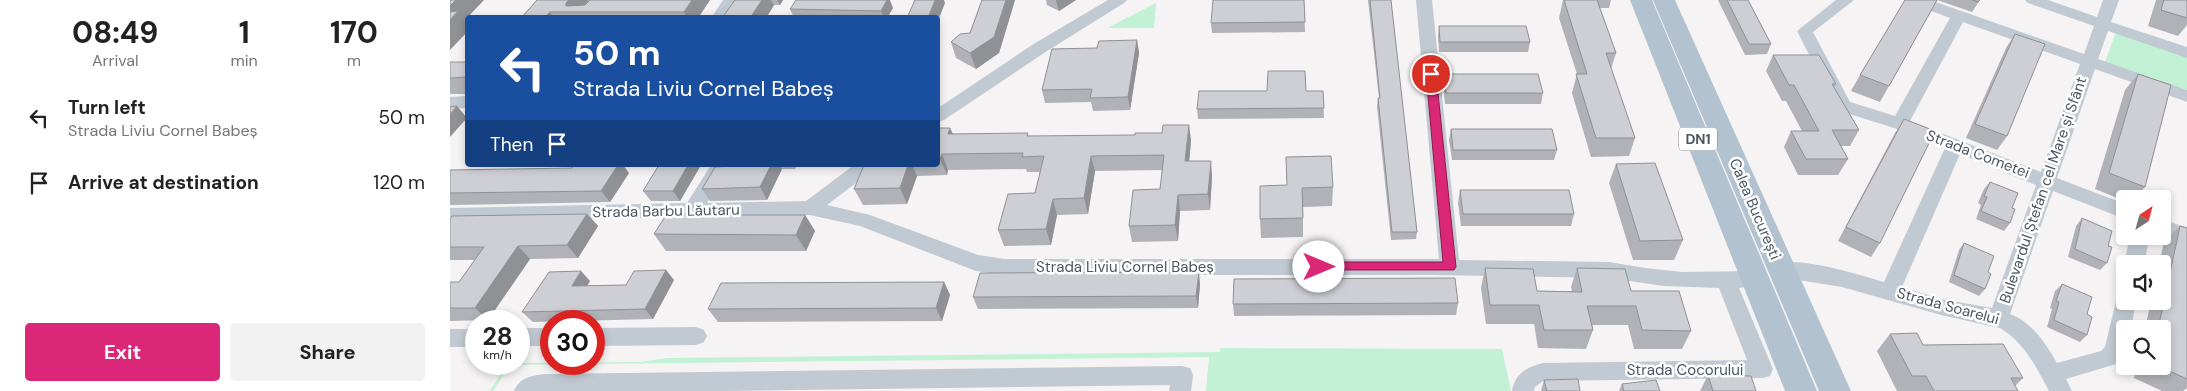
<!DOCTYPE html>
<html lang="en">
<head>
<meta charset="utf-8">
<style>
  body { margin:0; font-family:"DM Sans",sans-serif; background:#f2f2f2; color:#222; height:100vh; display:flex; flex-direction:column; font-size:19px; white-space:nowrap }
  * { box-sizing:border-box; margin:0 }
  p { font-size:16px; color:#767676 }
  .icon { flex:none; width:28px; height:28px; fill:none; stroke:currentColor; stroke-width:2; stroke-linecap:round; stroke-linejoin:round }
  .map { position:relative; flex:1; overflow:hidden }
  .panel { display:flex; flex-direction:column; background:#fff; width:450px }
  .panel>* { flex:none }
  .top-card { position:absolute; left:15px; top:15px; width:475px; height:152px; border-radius:5px; box-shadow:0 2px 8px #0003; background:#1a4fa0; color:#fff; overflow:hidden }
  .needle { width:32px; rotate:36deg }
  .tools { position:absolute; left:1666px; top:190px; display:grid; gap:10px }
  .tools a { display:grid; place-items:center; width:55px; height:55px; border-radius:5px; background:#fff; box-shadow:0 2px 8px #0003; font-size:25px }
  .speed { position:absolute; left:15px; top:310px; display:flex; gap:10px; font-size:25px; font-weight:700; text-align:center }
  .speed>* { display:grid; place-content:center; width:65px; height:65px; border-radius:50%; background:#fff; box-shadow:0 2px 8px #0003; line-height:1 }
  .speed small { font-size:12px; font-weight:400 }
  .speed .limit { border:8px solid #d22; background:#fff; color:#111 }
  .pin { position:absolute; display:grid; place-items:center; width:42px; height:42px; color:#fff; margin:-21px; border:2px solid #fff; border-radius:50%; box-shadow:0 1px 5px #0007 }
  .me { position:absolute; width:55px; margin:-28px; rotate:90deg; stroke-linejoin:round; filter:drop-shadow(0 0 4px #0008) }
  .turn { display:flex; align-items:center; gap:18px; height:105px; padding:0 25px; font-size:22px }
  .turn .icon { width:65px; height:65px; stroke-width:2.5 }
  .turn b { display:block; font-size:35px; line-height:42px }
  .then { display:flex; align-items:center; height:48px; padding:0 25px; background:#0003; gap:10px; font-size:19px }
  .eta { display:flex; justify-content:space-evenly; align-items:center; height:85px; text-align:center }
  .eta b { font-size:30px; font-weight:700; line-height:35px }
  .action { display:flex; gap:10px; margin-top:auto; padding:10px 25px }
  .action a { flex:1; height:58px; border-radius:5px; background:#db2777; color:#fff; font-size:20px; font-weight:700; line-height:58px; text-align:center }
  .action a+a { background:#f2f2f2; color:#222 }
  ul { padding:0; list-style:none }
  li { display:flex; align-items:center; gap:15px; height:65px; padding:0 25px }
  li div { flex:1 }
  li b { display:block; font-size:19px }
  li em { font-style:normal }
  main { display:flex; flex:1; min-height:0 }
  .map>svg:first-child { display:block }
  .green { fill:#c3f1d5 }
  .lines { fill:none; stroke-linecap:round; stroke-linejoin:round }
  .street { fill:#c1cad2; fill-rule:evenodd }
  .primary { fill:#b3c2d1; fill-rule:evenodd }
  .wall { fill:#b0b2b7 }
  .shaded-wall { fill:#909195 }
  .building { fill:#cdcfd5; stroke:#909195 }
  .route { fill:#db2777; stroke:#8e194d }
  .labels { text-anchor:middle; dominant-baseline:central; stroke-width:5; stroke-linejoin:round; paint-order:stroke }
  .shield { fill:#fff; stroke:#808990; stroke-width:1 }
  .shield-label { font-size:14px; font-weight:bold; fill:#4a5661 }
  .street-label { font-size:15px; fill:#4a5661; stroke:#fff }
</style>
</head>
<body>
<main>
<section class="panel">
<div class="eta">
<div><b>08:49</b><p>Arrival</p></div>
<div><b>1</b><p>min</p></div>
<div><b>170</b><p>m</p></div>
</div>
<ul>
<li><svg class="icon" aria-label="left" viewBox="0 0 24 24"><path d="M17 20v-9H6M10 6l-5 5 5 5"/></svg><div><b>Turn left</b><p>Strada Liviu Cornel Babeș</p></div><em>50 m</em></li>
<li><svg class="icon" aria-label="arrive" viewBox="0 0 24 24"><path d="M6 21V4h12l-3 4 3 4H6"/></svg><div><b>Arrive at destination</b></div><em>120 m</em></li>
</ul>
<div class="action"><a>Exit</a><a>Share</a></div>
</section>
<div class="map">
<svg width="1737" height="391" viewBox="0 0 1737 391">
  <rect width="100%" height="100%" fill="#f5f3f3"/>
  <g class="green">
    <path d="M 706,3 L 704,28 L 656,28 L 657,28 Z"/>
    <path d="M 1666,32 L 1737,56 L 1737,90 L 1655,62 Z"/>
    <path d="M 770,348 L 1052,349 L 1061,391 L 756,391 L 759,357 L 60,365 L 43,391 L 40,391 L 57,364 L 69,363 L 191,362 L 217,358 L 770,352 Z"/>
  </g>
  <g class="lines">
    <g class="street">
      <path d="M 273,0 L 289,0 L 276,18 L 261,18 Z"/>
      <path d="M 658,0 L 677,0 L 674,3 L 594,53 L 494,120 L 488,122 L 488,108 L 582,45 Z"/>
      <path d="M 966,0 L 982,0 L 1009,260 L 1159,262 L 1195,268 L 1232,272 L 1305,271 L 1312,273 L 1315,279 L 1312,285 L 1289,288 L 1323,369 L 1320,376 L 1312,378 L 1093,381 L 1085,387 L 1084,391 L 1062,391 C 1065,373 1077,367 1093,363 L 1297,360 L 1269,288 L 1214,286 L 1159,278 L 983,275 L 555,275 L 526,271 L 410,226 L 360,215 L 0,222 L 0,208 L 237,203 L 261,165 L 279,165 L 257,203 L 356,201 L 404,165 L 426,165 L 423,170 L 377,205 L 420,215 L 528,255 L 555,259 L 989,259 Z"/>
      <path d="M 1386,0 L 1404,0 L 1363,32 L 1400,102 L 1445,116 L 1500,18 L 1460,3 L 1457,0 L 1480,0 L 1634,54 L 1644,26 L 1578,3 L 1575,0 L 1598,0 L 1647,17 L 1653,0 L 1669,0 L 1661,22 L 1737,47 L 1737,58 L 1658,31 L 1648,59 L 1737,90 L 1737,102 L 1645,69 L 1607,178 L 1675,204 L 1675,219 L 1603,191 L 1560,314 C 1582,322 1596,344 1607,363 L 1651,351 L 1655,347 L 1666,301 L 1669,295 L 1675,293 L 1675,301 L 1686,301 L 1681,329 L 1675,329 L 1675,354 L 1666,364 L 1616,379 L 1622,391 L 1599,391 C 1586,367 1574,342 1550,328 L 1491,315 L 1392,287 L 1324,276 L 1321,270 L 1324,264 C 1349,256 1407,274 1434,282 L 1495,148 L 1444,128 L 1387,110 L 1347,31 ZM 1513,22 L 1630,64 L 1591,172 L 1460,121 ZM 1510,154 L 1586,185 L 1542,308 L 1491,299 L 1452,287 Z"/>
      <path d="M 18,96 L 18,108 L 0,109 L 0,97 Z"/>
      <path d="M 1712,219 L 1737,228 L 1737,243 L 1712,234 Z"/>
      <path d="M 1680,236 L 1700,236 L 1694,264 L 1675,264 L 1675,266 L 1674,264 Z"/>
      <path d="M 246,327 L 254,330 L 257,336 L 254,342 L 246,345 L 144,346 L 144,328 Z"/>
      <rect x="69" y="328" width="32" height="18"/>
      <rect x="0" y="329" width="26" height="18"/>
      <path d="M 732,366 L 740,368 L 743,375 L 741,391 L 719,391 L 720,385 L 275,391 L 64,391 C 70,377 81,376 95,374 Z"/>
    </g>
    <g class="primary">
      <path d="M 1180,0 L 1202,0 L 1367,391 L 1335,391 Z"/>
      <path d="M 1203,0 L 1225,0 L 1401,391 L 1369,391 Z"/>
    </g>
  </g>
  <g class="wall">
    <path d="M 87,0 L 134,5 L 140,0 L 260,0 L 248,18 L 71,18 Z"/>
    <path d="M 285,0 L 333,0 L 330,5 L 324,5 L 316,18 L 272,18 Z"/>
    <path d="M 532,0 L 565,0 L 549,53 L 526,69 L 506,58 L 501,42 L 520,33 Z"/>
    <path d="M 596,0 L 626,0 L 609,11 L 597,5 Z"/>
    <path d="M 854,0 L 855,32 L 762,33 L 761,23 Z"/>
    <path d="M 918,0 L 941,0 L 967,232 L 966,239 L 941,240 L 927,106 L 928,98 L 929,98 Z"/>
    <path d="M 1113,0 L 1161,0 L 1159,8 L 1150,8 L 1166,53 L 1161,69 L 1185,138 L 1179,156 L 1141,157 L 1122,93 L 1127,74 L 1109,18 Z"/>
    <path d="M 1268,0 L 1298,0 L 1321,44 L 1317,54 L 1295,55 Z"/>
    <path d="M 1455,0 L 1530,0 L 1522,12 L 1487,0 L 1430,102 L 1401,91 L 1410,75 Z"/>
    <path d="M 1706,0 L 1737,0 L 1737,25 L 1728,36 L 1698,26 Z"/>
    <path d="M 443,8 L 437,18 L 344,18 L 340,9 Z"/>
    <path d="M 989,26 L 1080,42 L 1078,52 L 989,52 L 988,36 Z"/>
    <path d="M 1565,34 L 1557,136 L 1547,150 L 1516,138 L 1556,48 Z"/>
    <path d="M 687,40 L 689,53 L 680,110 L 643,111 L 641,102 L 595,103 L 592,90 L 647,48 Z"/>
    <path d="M 1323,55 L 1386,84 L 1384,87 L 1409,130 L 1400,146 L 1391,146 L 1398,159 L 1388,175 L 1348,175 L 1334,147 L 1341,131 L 1352,131 L 1336,101 L 1332,101 L 1316,71 Z"/>
    <rect x="0" y="62" width="18" height="32"/>
    <path d="M 994,74 L 1093,93 L 1091,104 L 995,104 L 993,84 Z"/>
    <path d="M 1688,74 L 1695,187 L 1684,199 L 1675,199 L 1675,201 L 1645,189 L 1675,90 Z"/>
    <path d="M 856,91 L 873,91 L 874,118 L 748,119 L 747,109 Z"/>
    <path d="M 1454,119 L 1430,243 L 1421,257 L 1388,241 L 1445,133 Z"/>
    <path d="M 488,128 L 500,128 L 503,134 L 741,140 L 739,161 L 762,176 L 760,210 L 730,211 L 728,241 L 682,242 L 679,226 L 710,189 L 712,170 L 645,171 L 638,214 L 607,215 L 601,245 L 554,246 L 548,230 L 585,193 L 590,172 L 577,172 L 576,169 L 498,170 L 497,175 L 467,176 L 457,204 L 413,205 L 404,189 L 414,165 L 488,165 Z"/>
    <path d="M 1001,129 L 1107,150 L 1104,160 L 1002,160 L 999,140 Z"/>
    <path d="M 1166,164 L 1233,240 L 1224,260 L 1183,260 L 1159,183 Z"/>
    <path d="M 209,165 L 251,165 L 230,201 L 201,201 L 193,191 Z"/>
    <path d="M 289,165 L 347,165 L 345,169 L 332,169 L 317,200 L 260,201 L 252,189 L 288,166 Z"/>
    <path d="M 0,170 L 179,173 L 160,202 L 0,205 Z"/>
    <path d="M 1540,182 L 1562,208 L 1560,223 L 1554,231 L 1526,219 L 1531,205 L 1528,203 L 1534,189 Z"/>
    <path d="M 837,185 L 883,187 L 882,206 L 853,207 L 853,237 L 811,238 L 810,219 Z"/>
    <path d="M 1010,190 L 1124,214 L 1121,226 L 1011,226 L 1008,203 Z"/>
    <path d="M 137,214 L 148,226 L 128,258 L 80,259 L 38,320 L 0,321 L 0,282 L 9,282 L 25,260 L 0,260 L 0,219 Z"/>
    <path d="M 355,215 L 365,231 L 356,251 L 216,251 L 204,234 Z"/>
    <path d="M 1632,218 L 1658,246 L 1657,263 L 1650,270 L 1618,257 L 1626,226 Z"/>
    <path d="M 1730,226 L 1737,228 L 1737,388 L 1733,391 L 1712,391 L 1684,378 L 1686,366 L 1712,366 L 1712,329 L 1695,329 L 1701,301 L 1712,301 L 1712,264 L 1709,264 L 1714,242 Z"/>
    <path d="M 1514,243 L 1538,272 L 1535,289 L 1529,296 L 1499,282 L 1509,250 Z"/>
    <path d="M 1035,268 L 1087,291 L 1122,291 L 1121,287 L 1127,268 L 1181,291 L 1241,331 L 1232,349 L 1184,349 L 1178,325 L 1142,325 L 1143,330 L 1136,349 L 1088,348 L 1084,324 L 1036,324 L 1031,288 Z"/>
    <path d="M 216,270 L 224,280 L 203,319 L 83,322 L 72,312 L 140,281 L 137,286 L 176,285 Z"/>
    <path d="M 494,282 L 500,295 L 492,321 L 268,322 L 258,309 Z"/>
    <path d="M 750,284 L 748,308 L 528,309 L 523,297 Z"/>
    <path d="M 1612,284 L 1637,314 L 1637,335 L 1630,342 L 1597,327 L 1602,309 L 1600,308 L 1605,291 Z"/>
    <path d="M 1008,303 L 1006,315 L 784,316 L 783,304 Z"/>
    <path d="M 1440,334 L 1573,378 L 1565,386 L 1568,391 L 1447,391 L 1427,351 Z"/>
    <path d="M 1258,375 L 1306,391 L 1250,391 Z"/>
    <path d="M 1094,380 L 1130,391 L 1091,391 Z"/>
    <path d="M 1172,384 L 1210,391 L 1169,391 Z"/>
  </g>
  <g class="shaded-wall">
    <path d="M 6,0 L 34,0 L 15,20 L 18,23 L 18,31 L 0,50 L 0,6 Z"/>
    <path d="M 119,0 L 139,0 L 130,12 L 116,6 L 116,3 Z"/>
    <path d="M 242,0 L 260,0 L 248,18 L 237,18 L 234,12 Z"/>
    <path d="M 312,0 L 321,0 L 324,5 L 316,18 L 300,18 Z"/>
    <path d="M 327,0 L 333,0 L 330,5 Z"/>
    <path d="M 437,0 L 440,0 L 443,8 L 437,18 L 434,18 L 431,11 Z"/>
    <path d="M 485,0 L 494,0 L 495,3 L 488,21 L 488,18 L 478,18 Z"/>
    <path d="M 556,0 L 565,0 L 549,53 L 526,69 L 520,53 Z"/>
    <path d="M 606,0 L 626,0 L 609,11 Z"/>
    <path d="M 100,12 L 104,18 L 94,18 Z"/>
    <path d="M 687,40 L 689,53 L 680,110 L 678,97 Z"/>
    <path d="M 7,106 L 17,118 L 0,137 L 0,114 Z"/>
    <path d="M 739,125 L 741,140 L 738,177 L 735,161 Z"/>
    <path d="M 500,128 L 507,144 L 498,134 Z"/>
    <path d="M 492,154 L 498,170 L 497,175 L 490,159 Z"/>
    <path d="M 641,156 L 645,171 L 638,214 L 634,198 Z"/>
    <path d="M 761,161 L 762,176 L 760,210 L 758,194 Z"/>
    <path d="M 160,165 L 173,165 L 179,173 L 160,202 L 151,191 Z"/>
    <path d="M 238,165 L 251,165 L 230,201 L 223,191 Z"/>
    <path d="M 321,165 L 330,165 L 332,169 L 317,200 L 310,187 Z"/>
    <path d="M 458,165 L 462,165 L 467,176 L 457,204 L 450,188 Z"/>
    <path d="M 728,195 L 730,211 L 728,241 L 725,225 Z"/>
    <path d="M 603,199 L 607,215 L 601,245 L 596,229 Z"/>
    <path d="M 137,214 L 148,226 L 128,258 L 117,245 Z"/>
    <path d="M 355,215 L 365,231 L 356,251 L 346,235 Z"/>
    <path d="M 68,246 L 80,259 L 38,320 L 25,308 Z"/>
    <path d="M 216,270 L 224,280 L 203,319 L 195,309 Z"/>
    <path d="M 131,271 L 140,281 L 131,296 L 122,286 Z"/>
    <path d="M 749,272 L 750,284 L 748,308 L 746,296 Z"/>
    <path d="M 494,282 L 500,295 L 492,321 L 486,308 Z"/>
  </g>
  <g class="building">
    <path d="M 0,0 L 6,0 L 0,6 Z"/>
    <path d="M 87,0 L 119,0 L 116,3 L 116,6 L 135,5 L 140,0 L 242,0 L 234,12 L 100,12 L 94,18 L 71,18 Z"/>
    <path d="M 285,0 L 312,0 L 300,18 L 272,18 Z"/>
    <path d="M 346,0 L 437,0 L 431,11 L 340,9 Z"/>
    <path d="M 465,0 L 485,0 L 478,18 L 457,18 Z"/>
    <path d="M 532,0 L 556,0 L 544,37 L 520,53 L 501,42 L 510,34 L 520,33 Z"/>
    <path d="M 763,0 L 854,0 L 855,22 L 761,23 Z"/>
    <path d="M 920,0 L 941,0 L 967,232 L 942,232 L 928,98 L 930,98 Z"/>
    <path d="M 1114,0 L 1147,0 L 1166,53 L 1156,53 L 1185,138 L 1146,138 L 1126,74 L 1137,74 Z"/>
    <path d="M 1277,0 L 1298,0 L 1321,44 L 1299,44 Z"/>
    <path d="M 1455,0 L 1487,0 L 1439,86 L 1410,75 Z"/>
    <path d="M 1522,0 L 1530,0 L 1528,2 Z"/>
    <path d="M 1714,0 L 1737,0 L 1737,18 L 1711,10 Z"/>
    <path d="M 8,11 L 0,20 L 0,12 Z"/>
    <path d="M 989,26 L 1076,26 L 1080,42 L 990,42 Z"/>
    <path d="M 1565,34 L 1595,44 L 1557,136 L 1525,124 Z"/>
    <path d="M 687,40 L 678,97 L 640,98 L 642,89 L 592,90 L 602,49 L 647,48 L 649,41 Z"/>
    <path d="M 1323,55 L 1369,55 L 1386,84 L 1382,84 L 1409,130 L 1382,130 L 1398,159 L 1356,159 L 1341,131 L 1369,131 L 1344,85 L 1339,85 Z"/>
    <path d="M 0,62 L 18,62 L 18,77 L 0,78 Z"/>
    <path d="M 818,71 L 855,71 L 856,91 L 873,91 L 874,108 L 747,109 L 749,91 L 817,91 Z"/>
    <path d="M 994,74 L 1088,74 L 1093,93 L 996,93 Z"/>
    <path d="M 1688,74 L 1721,85 L 1695,187 L 1659,173 Z"/>
    <path d="M 7,106 L 0,114 L 0,107 Z"/>
    <path d="M 1454,119 L 1485,131 L 1430,243 L 1396,227 Z"/>
    <path d="M 713,125 L 739,125 L 735,161 L 761,161 L 758,194 L 728,195 L 725,225 L 679,226 L 683,190 L 710,189 L 714,155 L 641,156 L 634,198 L 603,199 L 596,229 L 548,230 L 558,194 L 585,193 L 594,156 L 572,157 L 573,153 L 492,154 L 490,159 L 488,159 L 488,128 L 500,128 L 498,134 L 578,133 L 577,136 L 685,135 L 685,133 L 712,133 Z"/>
    <path d="M 1001,129 L 1102,129 L 1107,150 L 1003,150 Z"/>
    <path d="M 881,156 L 883,187 L 852,188 L 853,218 L 810,219 L 810,186 L 837,185 L 836,157 Z"/>
    <path d="M 1205,163 L 1233,240 L 1190,241 L 1166,164 Z"/>
    <path d="M 124,165 L 168,165 L 151,191 L 0,193 L 0,170 L 122,168 Z"/>
    <path d="M 209,165 L 238,165 L 223,191 L 193,191 Z"/>
    <path d="M 289,165 L 321,165 L 310,187 L 252,189 L 265,167 L 288,166 Z"/>
    <path d="M 414,165 L 458,165 L 450,188 L 404,189 Z"/>
    <path d="M 1540,182 L 1568,193 L 1562,208 L 1565,209 L 1560,223 L 1531,211 L 1537,197 L 1534,196 Z"/>
    <path d="M 1010,190 L 1119,190 L 1124,214 L 1013,214 Z"/>
    <path d="M 137,214 L 117,245 L 68,246 L 25,308 L 0,308 L 0,282 L 9,282 L 34,247 L 0,247 L 0,219 L 2,216 Z"/>
    <path d="M 216,215 L 355,215 L 346,235 L 204,234 Z"/>
    <path d="M 1632,218 L 1662,231 L 1658,246 L 1662,247 L 1657,263 L 1625,249 Z"/>
    <path d="M 1730,226 L 1737,228 L 1737,379 L 1709,366 L 1712,366 L 1712,329 L 1708,329 Z"/>
    <path d="M 1514,243 L 1544,256 L 1538,272 L 1541,274 L 1535,289 L 1504,275 Z"/>
    <path d="M 1035,268 L 1083,269 L 1087,291 L 1132,292 L 1127,268 L 1175,269 L 1181,291 L 1229,291 L 1241,331 L 1192,330 L 1186,306 L 1137,306 L 1143,330 L 1094,330 L 1089,305 L 1040,305 Z"/>
    <path d="M 216,270 L 195,309 L 72,312 L 99,272 L 131,271 L 122,286 L 176,285 L 184,271 Z"/>
    <path d="M 749,272 L 746,296 L 523,297 L 530,273 Z"/>
    <path d="M 1005,278 L 1008,303 L 783,304 L 784,279 Z"/>
    <path d="M 494,282 L 486,308 L 258,309 L 271,283 Z"/>
    <path d="M 1612,284 L 1642,297 L 1637,314 L 1642,317 L 1637,335 L 1604,320 L 1609,302 L 1606,301 Z"/>
    <path d="M 1467,333 L 1473,345 L 1553,344 L 1573,378 L 1561,378 L 1568,391 L 1484,391 L 1476,376 L 1462,376 L 1440,334 Z"/>
    <path d="M 1258,375 L 1301,376 L 1306,391 L 1263,391 Z"/>
    <path d="M 1128,379 L 1130,391 L 1097,391 L 1094,380 Z"/>
    <path d="M 1206,380 L 1210,391 L 1174,391 L 1172,384 Z"/>
  </g>
  <path class="route" d="M 981,70 L 986,74 L 1006,267 L 1004,270 L 865,270 L 863,267 L 865,264 L 869,262 L 993,262 L 976,74 Z"/>
  <g class="labels">
    <rect class="shield" x="1229" y="127.5" width="38" height="23" rx="4"/>
    <g class="shield-label">
      <text x="1248" y="139">DN1</text>
    </g>
    <g class="street-label">
      <text transform="translate(1528 154) rotate(21)">Strada Cometei</text>
      <text transform="translate(1593 190) rotate(-71)">Bulevardul Ștefan cel Mare și Sfânt</text>
      <text transform="translate(1305 209) rotate(67)">Calea București</text>
      <text transform="translate(216 211) rotate(-1)">Strada Barbu Lăutaru</text>
      <text x="675" y="267">Strada Liviu Cornel Babeș</text>
      <text transform="translate(1498 306) rotate(15)">Strada Soarelui</text>
      <text x="1235" y="370">Strada Cocorului</text>
    </g>
  </g>
</svg>
<div class="tools">
<a><svg class="needle" viewBox="-14 -14 28 28"><path d="M0-13l5 13h-10z" fill="#e53935"/><path d="M0 13l5-13h-10z" fill="#767676"/></svg></a>
<a><svg class="icon" aria-label="sound" viewBox="0 0 24 24"><path d="M4 9h4l5-4v14l-5-4H4zM17 9q2 3 0 6"/></svg></a>
<a><svg class="icon" aria-label="search" viewBox="0 0 24 24"><circle cx="10" cy="10" r="6"/><path d="M15 15l6 6"/></svg></a>
</div>
<div class="speed"><div>28<small>km/h</small></div><div class="limit">30</div></div>
<div class="pin" style="left:981px;top:74px;background:#d93025"><svg class="icon" aria-label="arrive" viewBox="0 0 24 24"><path d="M6 21V4h12l-3 4 3 4H6"/></svg></div>
<svg class="me" style="left:869px;top:267px" viewBox="-20 -20 40 40"><circle r="19" fill="#fff"/><path d="M0-13L10 11 0 6-10 11z" fill="#db2777"/></svg>
<div class="top-card">
<div class="turn"><svg class="icon" aria-label="left" viewBox="0 0 24 24"><path d="M17 20v-9H6M10 6l-5 5 5 5"/></svg><div><b>50 m</b>Strada Liviu Cornel Babeș</div></div>
<div class="then">Then<svg class="icon" aria-label="arrive" viewBox="0 0 24 24"><path d="M6 21V4h12l-3 4 3 4H6"/></svg></div>
</div>
</div>
</main>
</body>
</html>
